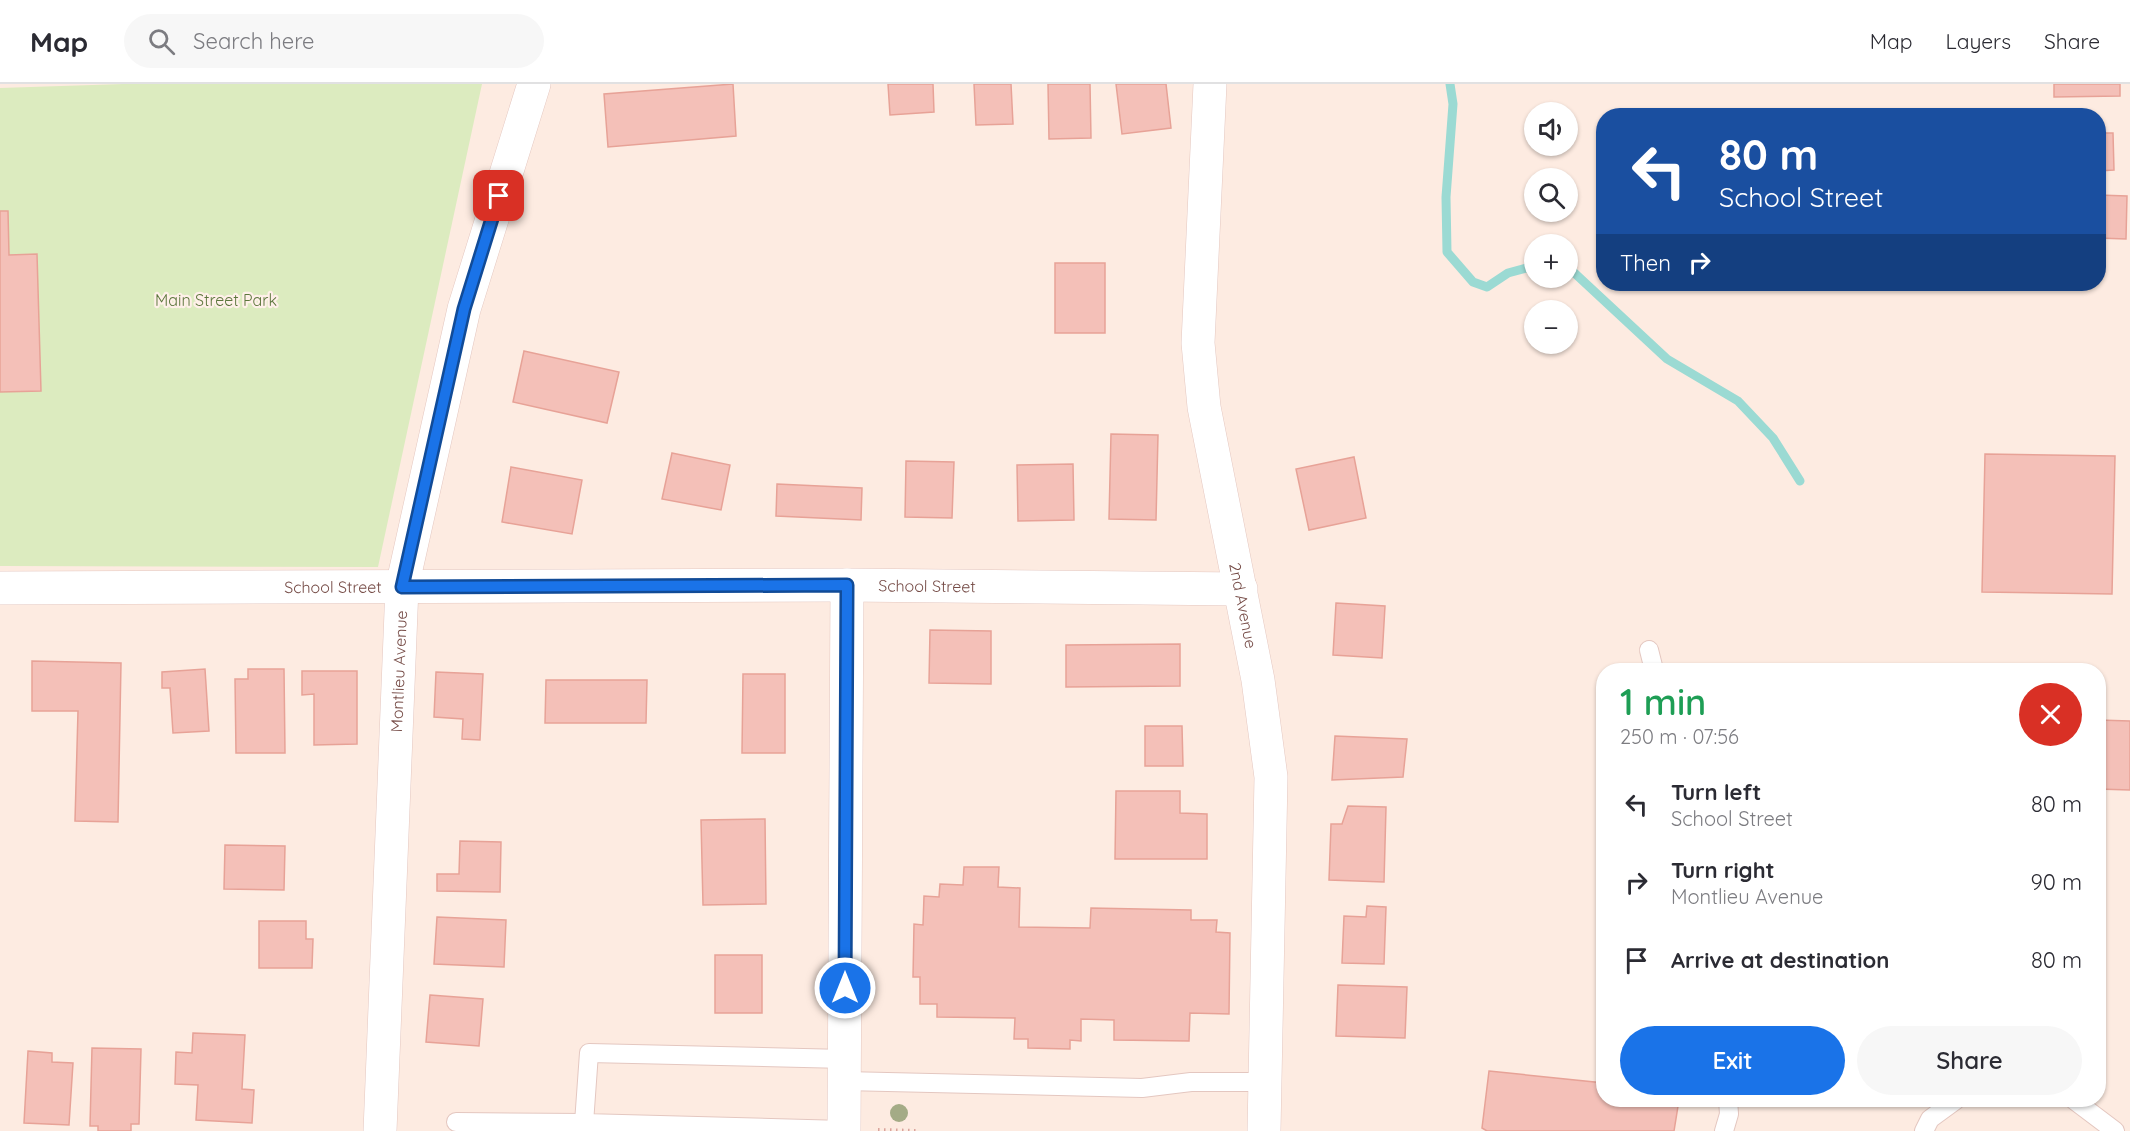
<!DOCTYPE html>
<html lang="en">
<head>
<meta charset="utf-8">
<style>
  body { margin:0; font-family:Quicksand,sans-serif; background:#f7f7f7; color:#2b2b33; height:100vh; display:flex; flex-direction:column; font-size:22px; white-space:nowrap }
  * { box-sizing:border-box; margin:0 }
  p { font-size:20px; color:#7c7c81 }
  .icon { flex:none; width:33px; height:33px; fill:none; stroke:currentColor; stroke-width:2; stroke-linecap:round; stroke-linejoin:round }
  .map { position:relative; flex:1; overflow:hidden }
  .side { position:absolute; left:1596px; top:579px; width:510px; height:444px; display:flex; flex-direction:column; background:#fff; border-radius:24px; box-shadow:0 2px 4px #0004 }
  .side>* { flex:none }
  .top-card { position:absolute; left:1596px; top:24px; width:510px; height:183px; border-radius:24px; box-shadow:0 2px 4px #0004; background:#1a4fa0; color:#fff; overflow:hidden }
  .tools { position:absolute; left:1524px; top:18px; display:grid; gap:12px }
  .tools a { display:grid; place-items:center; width:54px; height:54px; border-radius:50%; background:#fff; box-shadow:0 2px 4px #0004; font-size:30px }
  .pin { position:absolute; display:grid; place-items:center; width:51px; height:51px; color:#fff; margin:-26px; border-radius:12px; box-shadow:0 3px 9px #0006 }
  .me { position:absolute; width:66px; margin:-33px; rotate:0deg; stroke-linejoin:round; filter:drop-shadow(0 0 4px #0008) }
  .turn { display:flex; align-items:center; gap:21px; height:126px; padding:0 24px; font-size:27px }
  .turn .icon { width:78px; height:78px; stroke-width:2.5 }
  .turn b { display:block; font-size:42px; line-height:51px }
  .then { display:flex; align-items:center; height:57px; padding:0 24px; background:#0003; gap:12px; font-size:22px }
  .round { display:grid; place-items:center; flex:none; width:63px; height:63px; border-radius:32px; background:#f7f7f7 }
  .head { display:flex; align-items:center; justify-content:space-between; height:102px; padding:0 24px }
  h1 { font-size:36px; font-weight:600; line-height:45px; color:#1e9e55 }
  .button { display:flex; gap:12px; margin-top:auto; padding:12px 24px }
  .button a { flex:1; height:69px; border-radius:36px; background:#1a73e8; color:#fff; font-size:24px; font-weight:600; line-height:69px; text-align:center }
  .button a+a { background:#f7f7f7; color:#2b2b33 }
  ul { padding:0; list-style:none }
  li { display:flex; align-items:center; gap:18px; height:78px; padding:0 24px }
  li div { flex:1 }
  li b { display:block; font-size:22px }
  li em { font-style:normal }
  header { display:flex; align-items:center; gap:36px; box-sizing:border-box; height:84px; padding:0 30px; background:#fff; border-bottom:2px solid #e1e1e2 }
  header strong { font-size:28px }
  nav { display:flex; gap:33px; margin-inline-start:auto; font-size:21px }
  .search { width:420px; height:54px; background:#f7f7f7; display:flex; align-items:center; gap:15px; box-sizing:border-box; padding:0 21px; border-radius:33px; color:#7c7c81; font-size:22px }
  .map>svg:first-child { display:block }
  .green { fill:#dcebbf }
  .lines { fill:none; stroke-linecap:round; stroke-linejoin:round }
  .stream { stroke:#9bdad3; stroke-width:9 }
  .building { fill:#f4c0b8; stroke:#e7a297; stroke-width:1.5 }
  .lane-casing { stroke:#e4c7c0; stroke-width:20 }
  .street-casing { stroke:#e4c7c0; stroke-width:34 }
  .path { stroke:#d9a39b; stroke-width:4; stroke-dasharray:1.5 4.5; stroke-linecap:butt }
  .lane { stroke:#fff; stroke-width:18 }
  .street { stroke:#fff; stroke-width:33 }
  .tree { fill:#a4ab86 }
  .route-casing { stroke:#114b97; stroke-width:15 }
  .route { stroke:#1a73e8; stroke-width:10 }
  .labels { text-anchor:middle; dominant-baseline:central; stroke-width:4.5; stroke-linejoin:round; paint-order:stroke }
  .park-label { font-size:16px; fill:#5c763c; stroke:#fff0e9 }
  .street-label { font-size:16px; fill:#764c47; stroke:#fff0e9 }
</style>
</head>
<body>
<header>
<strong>Map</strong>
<div class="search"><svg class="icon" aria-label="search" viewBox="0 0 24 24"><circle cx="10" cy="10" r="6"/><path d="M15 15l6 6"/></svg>Search here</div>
<nav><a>Map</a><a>Layers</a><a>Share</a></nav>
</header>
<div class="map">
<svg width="2130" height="1047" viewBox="0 0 2130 1047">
  <rect width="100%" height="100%" fill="#fdebe1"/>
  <path class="green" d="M 123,0 L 482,0 L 378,483 L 0,482 L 0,4 Z"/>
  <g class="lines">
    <g class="stream">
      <path d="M 1450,0 L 1453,20 L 1446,113 L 1447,168 L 1473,198 L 1487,203 L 1508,189 L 1534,182"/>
      <path d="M 1568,183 L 1667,275 L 1738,317 L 1773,354 L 1800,397"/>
    </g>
  </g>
  <g class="building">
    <path d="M 733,0 L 736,52 L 608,63 L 604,10 Z"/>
    <path d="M 888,0 L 933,0 L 934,28 L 890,31 Z"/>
    <path d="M 974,0 L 1011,0 L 1013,40 L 976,41 Z"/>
    <path d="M 1048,0 L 1090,0 L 1091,54 L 1049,55 Z"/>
    <path d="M 1116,0 L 1166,0 L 1171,44 L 1122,50 Z"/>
    <path d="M 2054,0 L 2120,0 L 2120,12 L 2054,13 Z"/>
    <path d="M 2098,49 L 2113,49 L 2114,86 L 2098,87 Z"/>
    <path d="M 2098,111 L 2127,112 L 2126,155 L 2098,154 Z"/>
    <path d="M 0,127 L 8,127 L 9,171 L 37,170 L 41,307 L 0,308 Z"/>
    <rect x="1055" y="179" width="50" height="70"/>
    <path d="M 524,267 L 619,288 L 607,339 L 513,318 Z"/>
    <path d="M 1111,350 L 1158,351 L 1156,436 L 1109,435 Z"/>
    <path d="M 672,369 L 730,381 L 721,426 L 662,415 Z"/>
    <path d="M 1985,370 L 2115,372 L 2112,510 L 1982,508 Z"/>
    <path d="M 1354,373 L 1366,434 L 1309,446 L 1296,385 Z"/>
    <path d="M 906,377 L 954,378 L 952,434 L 905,433 Z"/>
    <path d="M 1073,380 L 1074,436 L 1018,437 L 1017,381 Z"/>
    <path d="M 511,383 L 582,396 L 572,450 L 502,438 Z"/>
    <path d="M 777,400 L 862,404 L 861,436 L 776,432 Z"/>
    <path d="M 1336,519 L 1385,522 L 1382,574 L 1333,571 Z"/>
    <path d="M 930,546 L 991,547 L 991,600 L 929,599 Z"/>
    <path d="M 1180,560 L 1180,602 L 1066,603 L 1066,561 Z"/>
    <path d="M 32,577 L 121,579 L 118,738 L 75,737 L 78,627 L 32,627 Z"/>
    <path d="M 205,585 L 209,647 L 173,649 L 170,604 L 162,604 L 162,588 Z"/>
    <path d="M 248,585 L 284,585 L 285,669 L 236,669 L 235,595 L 248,595 Z"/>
    <path d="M 302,587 L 357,587 L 357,660 L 314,661 L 314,610 L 302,611 Z"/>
    <path d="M 436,588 L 483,590 L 480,656 L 462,655 L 463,635 L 434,633 Z"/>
    <path d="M 743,590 L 785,590 L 785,669 L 742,669 Z"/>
    <path d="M 546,596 L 647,596 L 646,639 L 545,639 Z"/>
    <path d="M 2098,636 L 2130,637 L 2130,706 L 2098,705 Z"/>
    <path d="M 1145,642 L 1182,642 L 1183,682 L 1145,682 Z"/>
    <path d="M 1335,652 L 1407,655 L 1403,693 L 1332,696 Z"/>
    <path d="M 1116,707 L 1180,707 L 1180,729 L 1207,730 L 1207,775 L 1115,775 Z"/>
    <path d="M 1348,722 L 1386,723 L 1384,798 L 1329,796 L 1331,740 L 1342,740 Z"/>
    <path d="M 765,735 L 766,820 L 703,821 L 701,736 Z"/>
    <path d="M 460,757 L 501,758 L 500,808 L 437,807 L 437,790 L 459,790 Z"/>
    <path d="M 225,761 L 285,762 L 284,806 L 224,805 Z"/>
    <path d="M 964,783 L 999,783 L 998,803 L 1020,804 L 1019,843 L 1090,844 L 1091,824 L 1191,826 L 1191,836 L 1217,836 L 1216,848 L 1230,849 L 1229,930 L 1190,929 L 1189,957 L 1114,956 L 1114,936 L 1081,935 L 1081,957 L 1070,956 L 1070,965 L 1028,964 L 1028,955 L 1014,955 L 1015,934 L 937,933 L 937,920 L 920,920 L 920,893 L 913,893 L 914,840 L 923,841 L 924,812 L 939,813 L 940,800 L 963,801 Z"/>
    <path d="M 1367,822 L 1386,823 L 1384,880 L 1342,879 L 1344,832 L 1366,833 Z"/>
    <path d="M 437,833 L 506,836 L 504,883 L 434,880 Z"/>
    <path d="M 259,837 L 306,837 L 306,855 L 313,855 L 312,884 L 259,884 Z"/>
    <rect x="715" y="871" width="47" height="58"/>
    <path d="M 1338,901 L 1407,903 L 1405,954 L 1336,952 Z"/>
    <path d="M 430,911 L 483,915 L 479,962 L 426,958 Z"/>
    <path d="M 193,949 L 245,951 L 242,1005 L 254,1006 L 252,1039 L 196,1036 L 198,1001 L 175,1000 L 176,968 L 192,969 Z"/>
    <path d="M 92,964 L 141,965 L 139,1040 L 131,1040 L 131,1047 L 98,1047 L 98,1042 L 90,1042 Z"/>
    <path d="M 28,967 L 52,969 L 52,978 L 73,979 L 69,1041 L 24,1039 Z"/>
    <path d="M 1489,987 L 1604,999 L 1604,1016 L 1679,1016 L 1674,1047 L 1487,1047 L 1482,1044 Z"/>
  </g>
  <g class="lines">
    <defs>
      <g id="lane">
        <path d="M 1649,566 L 1654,586"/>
        <path d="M 844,997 L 1142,1004 L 1191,998 L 1265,998"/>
        <path d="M 2074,1016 L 2115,1047"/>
        <path d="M 456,1038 L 584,1039 L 583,1047"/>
        <path d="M 844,1046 L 584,1039 L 589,969 L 845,975"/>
        <path d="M 1724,1047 L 1729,1030 L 1728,1016"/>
        <path d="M 1924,1047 L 1930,1035 L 1956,1016"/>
      </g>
      <g id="street">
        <path id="s1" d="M 1210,0 L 1198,259 L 1204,323 L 1258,596 L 1271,693 L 1264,1047"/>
        <path id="s2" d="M 0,504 L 847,501 L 1241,505"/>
        <path id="s3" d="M 380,1047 L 402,503 L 464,225 L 534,0"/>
        <path d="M 844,1047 L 847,501"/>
      </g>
    </defs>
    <use href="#lane" class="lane-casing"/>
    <use href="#street" class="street-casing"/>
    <path class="path" d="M 878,1046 L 917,1047"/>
    <use href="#lane" class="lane"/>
    <use href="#street" class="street"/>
  </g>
  <circle class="tree" cx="899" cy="1029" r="9"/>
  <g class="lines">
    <defs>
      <path id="route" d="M 499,112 L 464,225 L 402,503 L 847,501 L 845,904"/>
    </defs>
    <use href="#route" class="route-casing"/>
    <use href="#route" class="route"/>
  </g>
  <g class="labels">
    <g class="park-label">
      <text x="216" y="216">Main Street Park</text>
    </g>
    <g class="street-label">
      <text stroke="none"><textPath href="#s2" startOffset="927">School Street</textPath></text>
      <text stroke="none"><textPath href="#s2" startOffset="333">School Street</textPath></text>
      <text stroke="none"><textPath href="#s1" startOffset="526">2nd Avenue</textPath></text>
      <text stroke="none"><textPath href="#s3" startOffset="460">Montlieu Avenue</textPath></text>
    </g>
  </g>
</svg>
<div class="tools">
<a><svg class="icon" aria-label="sound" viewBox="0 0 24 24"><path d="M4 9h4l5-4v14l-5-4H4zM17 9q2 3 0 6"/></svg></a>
<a><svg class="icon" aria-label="search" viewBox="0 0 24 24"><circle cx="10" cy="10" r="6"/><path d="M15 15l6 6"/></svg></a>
<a>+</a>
<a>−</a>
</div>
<div class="pin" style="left:499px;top:112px;background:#d93025"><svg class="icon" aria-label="arrive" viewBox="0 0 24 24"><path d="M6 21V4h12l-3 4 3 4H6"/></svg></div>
<svg class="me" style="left:845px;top:904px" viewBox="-20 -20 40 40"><circle r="17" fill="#1a73e8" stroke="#fff" stroke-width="3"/><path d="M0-11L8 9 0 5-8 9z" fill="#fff"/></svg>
<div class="top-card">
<div class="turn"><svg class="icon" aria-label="left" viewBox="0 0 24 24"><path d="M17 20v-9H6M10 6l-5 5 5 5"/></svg><div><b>80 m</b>School Street</div></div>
<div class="then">Then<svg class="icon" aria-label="right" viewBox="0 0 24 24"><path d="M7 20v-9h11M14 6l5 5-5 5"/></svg></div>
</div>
<section class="side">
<div class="head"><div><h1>1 min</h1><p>250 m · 07:56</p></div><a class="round" style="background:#d93025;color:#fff"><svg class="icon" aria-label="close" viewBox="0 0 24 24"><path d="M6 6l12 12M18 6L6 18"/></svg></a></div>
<ul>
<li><svg class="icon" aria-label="left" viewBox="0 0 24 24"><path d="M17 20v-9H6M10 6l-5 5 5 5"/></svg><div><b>Turn left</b><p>School Street</p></div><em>80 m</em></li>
<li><svg class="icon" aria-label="right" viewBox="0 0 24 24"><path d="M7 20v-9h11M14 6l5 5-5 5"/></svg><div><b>Turn right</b><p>Montlieu Avenue</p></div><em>90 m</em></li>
<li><svg class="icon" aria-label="arrive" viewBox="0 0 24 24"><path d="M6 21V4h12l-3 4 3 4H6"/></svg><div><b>Arrive at destination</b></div><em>80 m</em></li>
</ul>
<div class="button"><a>Exit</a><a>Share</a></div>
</section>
</div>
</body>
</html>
